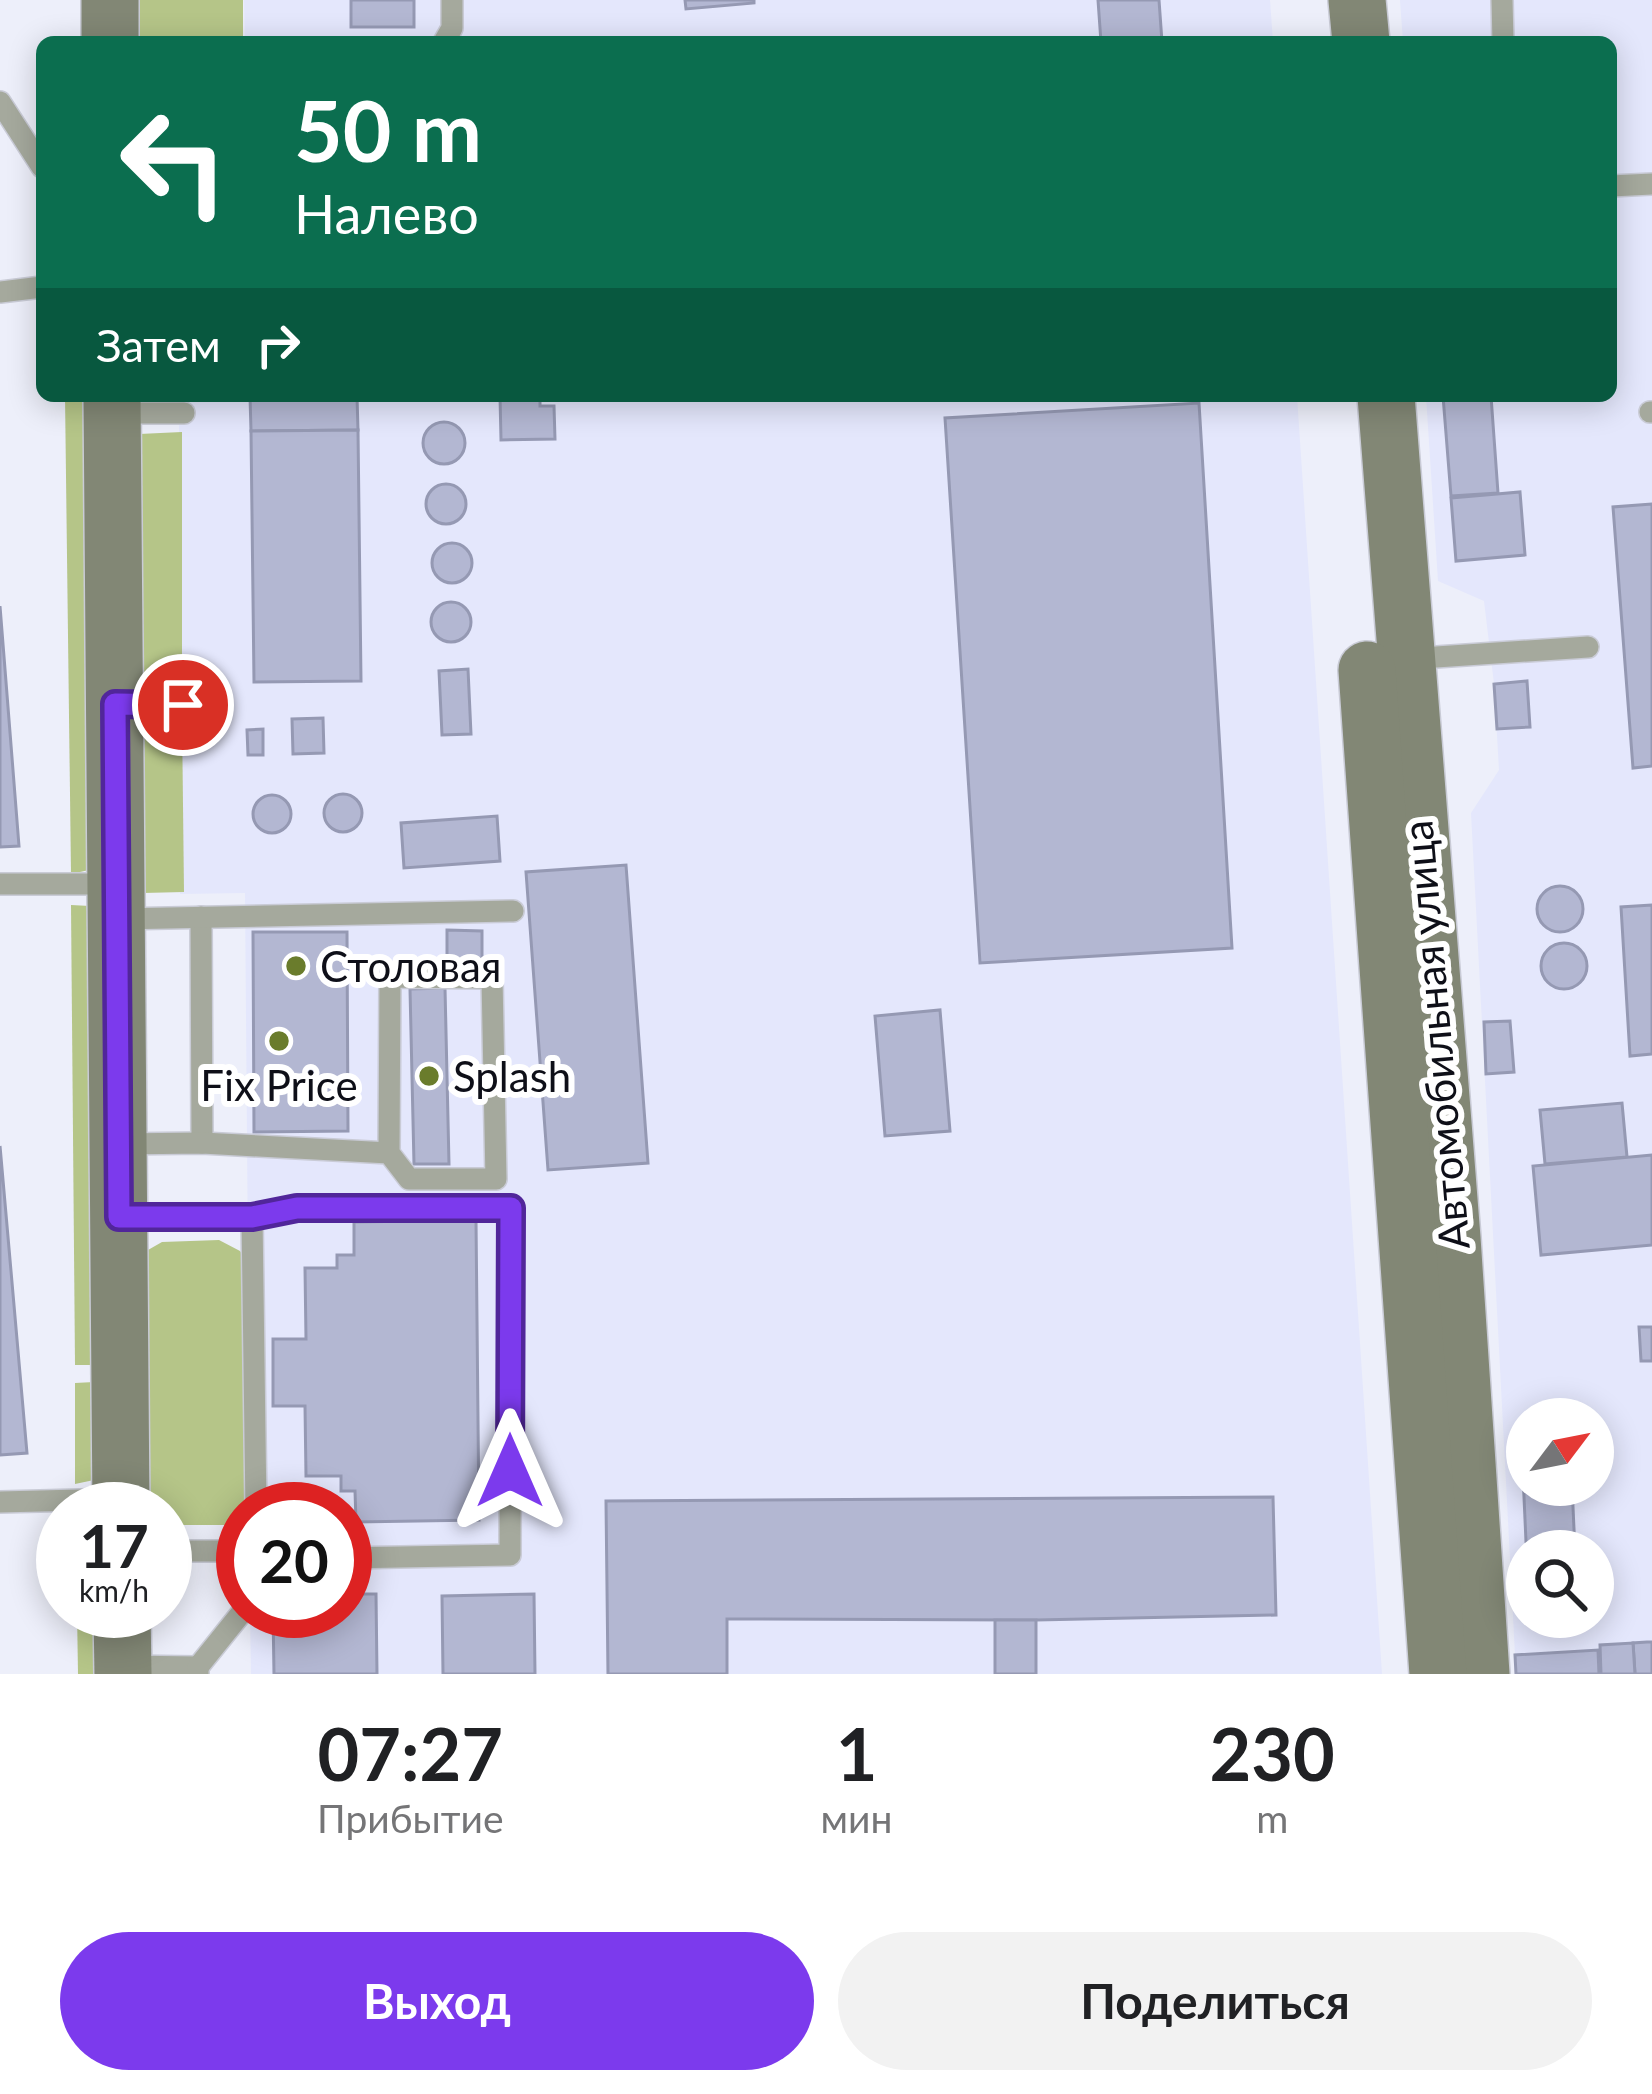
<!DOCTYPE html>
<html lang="ru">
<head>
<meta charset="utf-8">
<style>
  body { margin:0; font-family:Lato,sans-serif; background:#f2f2f2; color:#202124; height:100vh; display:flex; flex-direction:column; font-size:45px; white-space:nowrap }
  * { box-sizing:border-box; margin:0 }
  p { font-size:39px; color:#757577 }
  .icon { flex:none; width:66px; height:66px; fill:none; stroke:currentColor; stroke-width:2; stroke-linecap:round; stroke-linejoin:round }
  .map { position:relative; height:1674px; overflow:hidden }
  .sheet { display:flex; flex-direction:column; background:#fff; flex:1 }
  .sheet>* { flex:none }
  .hud { position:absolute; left:36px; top:36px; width:1581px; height:366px; border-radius:18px; box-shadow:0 6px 30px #0003; background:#0b6e4f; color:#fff; overflow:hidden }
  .needle { width:78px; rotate:58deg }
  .buttons { position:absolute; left:1506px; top:1398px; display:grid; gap:24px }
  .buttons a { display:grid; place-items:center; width:108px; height:108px; border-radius:50%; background:#fff; box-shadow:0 6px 30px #0003; font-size:60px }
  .speed { position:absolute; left:36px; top:1482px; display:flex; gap:24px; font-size:60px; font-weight:700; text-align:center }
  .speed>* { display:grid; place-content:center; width:156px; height:156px; border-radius:50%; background:#fff; box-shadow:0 6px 30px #0003; line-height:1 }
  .speed small { font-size:30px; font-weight:400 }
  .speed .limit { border:18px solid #d22; background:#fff; color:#111 }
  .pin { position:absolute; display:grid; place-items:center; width:102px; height:102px; color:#fff; margin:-51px; border:6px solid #fff; border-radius:50%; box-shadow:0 3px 12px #0007 }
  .me { position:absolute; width:132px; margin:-66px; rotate:0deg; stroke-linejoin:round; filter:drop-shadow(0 0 9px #0008) }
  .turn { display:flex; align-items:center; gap:42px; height:252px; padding:0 60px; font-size:54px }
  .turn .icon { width:156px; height:156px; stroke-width:2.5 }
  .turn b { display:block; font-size:84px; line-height:102px }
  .then { display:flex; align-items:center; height:114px; padding:0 60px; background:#0003; gap:24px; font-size:45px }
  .eta { display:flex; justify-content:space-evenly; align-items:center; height:204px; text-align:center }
  .eta b { font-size:72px; font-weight:700; line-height:84px }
  .action { display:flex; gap:24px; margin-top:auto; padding:24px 60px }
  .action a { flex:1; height:138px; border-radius:72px; background:#7c3aed; color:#fff; font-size:48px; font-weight:700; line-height:138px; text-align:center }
  .action a+a { background:#f2f2f2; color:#202124 }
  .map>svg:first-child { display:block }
  .built { fill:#e4e7fc; fill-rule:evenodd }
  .green { fill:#b5c588 }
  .building { fill:#b3b7d2; stroke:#9599b3; stroke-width:3 }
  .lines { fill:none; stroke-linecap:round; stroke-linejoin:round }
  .lane-casing { stroke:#c9cbd6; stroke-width:24 }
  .secondary-casing { stroke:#c9cbd6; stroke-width:60 }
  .lane { stroke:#a5a99d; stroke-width:21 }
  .secondary { stroke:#828775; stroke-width:57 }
  .route-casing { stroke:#51269a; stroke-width:30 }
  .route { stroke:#7c3aed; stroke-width:21 }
  .poi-dot { fill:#6a7c2c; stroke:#fff; stroke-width:4.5 }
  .labels { text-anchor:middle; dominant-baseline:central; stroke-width:12; stroke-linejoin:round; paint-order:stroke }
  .poi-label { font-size:42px; fill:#0e0f18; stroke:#fff; text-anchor:start }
  .street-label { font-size:42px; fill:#0e0f18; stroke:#fff }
</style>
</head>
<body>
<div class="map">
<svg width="1652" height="1674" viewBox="0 0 1652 1674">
  <rect width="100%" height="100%" fill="#edeffa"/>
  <g class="built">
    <path d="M 244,0 L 1270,0 L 1273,42 L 245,42 Z"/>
    <path d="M 1400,0 L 1652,0 L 1652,1674 L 1516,1674 L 1471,813 L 1499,770 L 1494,684 L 1484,601 L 1438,581 L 1426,396 L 1611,396 L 1611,42 L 1403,42 ZM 1527,1419 L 1593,1419 L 1593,1485 L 1527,1485 ZM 1527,1551 L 1593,1551 L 1593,1617 L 1527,1617 Z"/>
    <path d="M 179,396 L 1297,396 L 1382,1674 L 251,1674 L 250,1611 L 345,1611 L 345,1509 L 250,1509 L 245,893 L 180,894 Z"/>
  </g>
  <g class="green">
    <rect x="136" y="0" width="107" height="42"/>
    <path d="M 65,396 L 86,396 L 89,870 L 71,874 Z"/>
    <path d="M 182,432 L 182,692 L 142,692 L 139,434 Z"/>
    <path d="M 182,717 L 184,892 L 143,893 L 142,726 Z"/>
    <path d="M 71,905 L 90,906 L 94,1365 L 75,1365 Z"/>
    <path d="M 219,1240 L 240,1251 L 246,1261 L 248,1509 L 243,1509 L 243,1519 L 231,1525 L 165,1525 L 165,1509 L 148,1509 L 147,1257 L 148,1250 L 162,1242 Z"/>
    <path d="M 94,1382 L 94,1480 L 75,1484 L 75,1383 Z"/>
    <path d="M 77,1611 L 96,1611 L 96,1674 L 78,1674 Z"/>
  </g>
  <g class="building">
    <rect x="351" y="0" width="63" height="27"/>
    <path d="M 685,0 L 754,0 L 754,3 L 686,9 Z"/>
    <path d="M 1098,0 L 1159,0 L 1162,42 L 1101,42 Z"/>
    <path d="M 250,396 L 357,396 L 358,430 L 251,431 Z"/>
    <path d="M 500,396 L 540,396 L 540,406 L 554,406 L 555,439 L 501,440 Z"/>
    <path d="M 1443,396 L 1491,396 L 1498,493 L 1451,496 Z"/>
    <path d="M 1199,403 L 1232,948 L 980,963 L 945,418 Z"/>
    <circle cx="444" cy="443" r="21"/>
    <path d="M 358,430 L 361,681 L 254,682 L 251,431 Z"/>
    <circle cx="446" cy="504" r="20"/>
    <path d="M 1520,492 L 1525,555 L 1456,561 L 1451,498 Z"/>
    <path d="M 1652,504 L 1652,766 L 1633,768 L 1613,507 Z"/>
    <circle cx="452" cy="563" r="20"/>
    <circle cx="451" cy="622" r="20"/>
    <path d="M 0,606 L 19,846 L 0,847 Z"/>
    <path d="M 468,669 L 471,734 L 442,735 L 439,671 Z"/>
    <path d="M 1527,681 L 1530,727 L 1497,729 L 1494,684 Z"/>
    <path d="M 323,718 L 324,753 L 293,754 L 292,719 Z"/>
    <path d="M 263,729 L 263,755 L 248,755 L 247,730 Z"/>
    <circle cx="343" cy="813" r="19"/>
    <circle cx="272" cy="814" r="19"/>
    <path d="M 497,816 L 500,861 L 404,868 L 401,823 Z"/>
    <path d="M 626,865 L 648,1163 L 548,1170 L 526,872 Z"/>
    <circle cx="1560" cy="909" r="23"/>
    <path d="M 1652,905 L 1652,1054 L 1630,1056 L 1621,907 Z"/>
    <path d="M 447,930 L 482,931 L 482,967 L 447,966 Z"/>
    <path d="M 253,932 L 347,932 L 348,1131 L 254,1132 Z"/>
    <circle cx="1564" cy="966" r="23"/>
    <path d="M 445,988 L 449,1164 L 414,1164 L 410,989 Z"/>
    <path d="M 940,1010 L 950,1131 L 885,1136 L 875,1016 Z"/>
    <path d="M 1510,1021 L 1514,1072 L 1486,1074 L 1484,1022 Z"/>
    <path d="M 1622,1103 L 1627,1157 L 1545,1164 L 1540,1110 Z"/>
    <path d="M 0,1146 L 27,1453 L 0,1455 Z"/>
    <path d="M 1652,1155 L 1652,1245 L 1541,1255 L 1533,1166 Z"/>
    <path d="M 476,1220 L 479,1520 L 356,1522 L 355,1491 L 341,1491 L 341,1476 L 306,1476 L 305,1406 L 273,1406 L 273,1339 L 306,1339 L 305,1268 L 337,1268 L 337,1255 L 354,1255 L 354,1222 Z"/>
    <path d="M 1639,1327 L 1652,1327 L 1652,1361 L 1641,1361 Z"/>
    <path d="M 1521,1430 L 1527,1430 L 1527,1485 L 1572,1485 L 1575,1551 L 1527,1551 L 1527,1564 Z"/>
    <path d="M 1273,1497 L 1276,1615 L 1036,1620 L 727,1619 L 727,1674 L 608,1674 L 606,1501 Z"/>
    <path d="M 345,1594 L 376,1594 L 377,1674 L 274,1674 L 273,1611 L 345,1611 Z"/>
    <path d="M 534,1594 L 535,1674 L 443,1674 L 442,1596 Z"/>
    <rect x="995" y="1620" width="41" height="54"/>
    <path d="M 1647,1642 L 1652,1642 L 1652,1674 L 1635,1674 L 1633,1643 Z"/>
    <path d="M 1633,1643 L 1635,1674 L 1601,1674 L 1600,1645 Z"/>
    <path d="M 1598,1650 L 1599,1674 L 1516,1674 L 1515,1655 Z"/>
  </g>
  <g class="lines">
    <defs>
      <g id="lane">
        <path d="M 1502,0 L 1503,42"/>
        <path d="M 444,42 L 452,28 L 452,0"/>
        <path d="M 0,102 L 42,167"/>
        <path d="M 1611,186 L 1652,184"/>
        <path d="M 0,292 L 42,287"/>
        <path d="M 1650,412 L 1652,412"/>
        <path d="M 112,413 L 184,413"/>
        <path d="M 1406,659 L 1588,647"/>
        <path d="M 118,704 L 183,705"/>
        <path d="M 0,884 L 113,884"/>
        <path d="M 201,917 L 202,1143"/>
        <path d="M 118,919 L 513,911"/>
        <path d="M 119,1144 L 202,1143 L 389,1153 L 390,977 L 492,978 L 496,1179 L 409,1179 L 389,1153"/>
        <path d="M 119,1217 L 252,1217 L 297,1208 L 511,1208 L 510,1555 L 345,1558"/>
        <path d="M 252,1217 L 256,1509"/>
        <path d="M 0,1502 L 119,1499"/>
        <path d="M 165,1551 L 243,1551"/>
        <path d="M 123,1666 L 198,1667 L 198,1674"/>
        <path d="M 198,1667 L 243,1611"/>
      </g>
      <g id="secondary">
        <path d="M 1357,0 L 1361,42"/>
        <path d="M 110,42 L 110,0"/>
        <path d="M 112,396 L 121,1509"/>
        <path d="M 1386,396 L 1452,1238 L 1481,1674"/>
        <path d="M 1367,670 L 1438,1674"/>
        <path d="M 122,1611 L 123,1674"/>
      </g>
    </defs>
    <use href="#lane" class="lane-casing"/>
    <use href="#secondary" class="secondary-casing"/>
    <use href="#lane" class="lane"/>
    <use href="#secondary" class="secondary"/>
  </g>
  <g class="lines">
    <defs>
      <path id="route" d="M 183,705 L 115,704 L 119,1217 L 252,1217 L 297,1208 L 511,1208 L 510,1471"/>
    </defs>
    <use href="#route" class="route-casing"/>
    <use href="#route" class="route"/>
  </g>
  <g class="poi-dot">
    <circle cx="296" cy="966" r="12"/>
    <circle cx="279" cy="1041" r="12"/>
    <circle cx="429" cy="1076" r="12"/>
  </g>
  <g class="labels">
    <g class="poi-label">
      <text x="320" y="966">Столовая</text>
      <text x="453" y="1076">Splash</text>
      <text x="279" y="1085" text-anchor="middle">Fix Price</text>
    </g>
    <g class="street-label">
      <text transform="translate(1435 1035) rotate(-95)">Автомобильная улица</text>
    </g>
  </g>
</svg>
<div class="buttons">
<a><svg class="needle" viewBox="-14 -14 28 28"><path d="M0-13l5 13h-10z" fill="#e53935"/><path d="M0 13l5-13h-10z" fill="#757577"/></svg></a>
<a><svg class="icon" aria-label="search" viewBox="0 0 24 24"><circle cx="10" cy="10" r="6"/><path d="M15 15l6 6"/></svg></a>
</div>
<div class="speed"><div>17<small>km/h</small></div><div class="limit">20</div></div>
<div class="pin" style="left:183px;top:705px;background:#d93025"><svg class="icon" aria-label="arrive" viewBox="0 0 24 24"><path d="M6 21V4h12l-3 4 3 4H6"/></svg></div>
<svg class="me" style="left:510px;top:1471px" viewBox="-20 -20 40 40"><path d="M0-17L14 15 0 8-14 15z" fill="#7c3aed" stroke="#fff" stroke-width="4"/></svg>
<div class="hud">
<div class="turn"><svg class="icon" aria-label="left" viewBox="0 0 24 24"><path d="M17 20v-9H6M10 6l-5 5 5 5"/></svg><div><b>50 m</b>Налево</div></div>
<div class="then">Затем<svg class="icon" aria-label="right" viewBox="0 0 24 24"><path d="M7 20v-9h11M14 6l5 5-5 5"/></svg></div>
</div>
</div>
<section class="sheet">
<div class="eta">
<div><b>07:27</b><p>Прибытие</p></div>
<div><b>1</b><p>мин</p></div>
<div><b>230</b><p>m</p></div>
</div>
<div class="action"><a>Выход</a><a>Поделиться</a></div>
</section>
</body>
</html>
